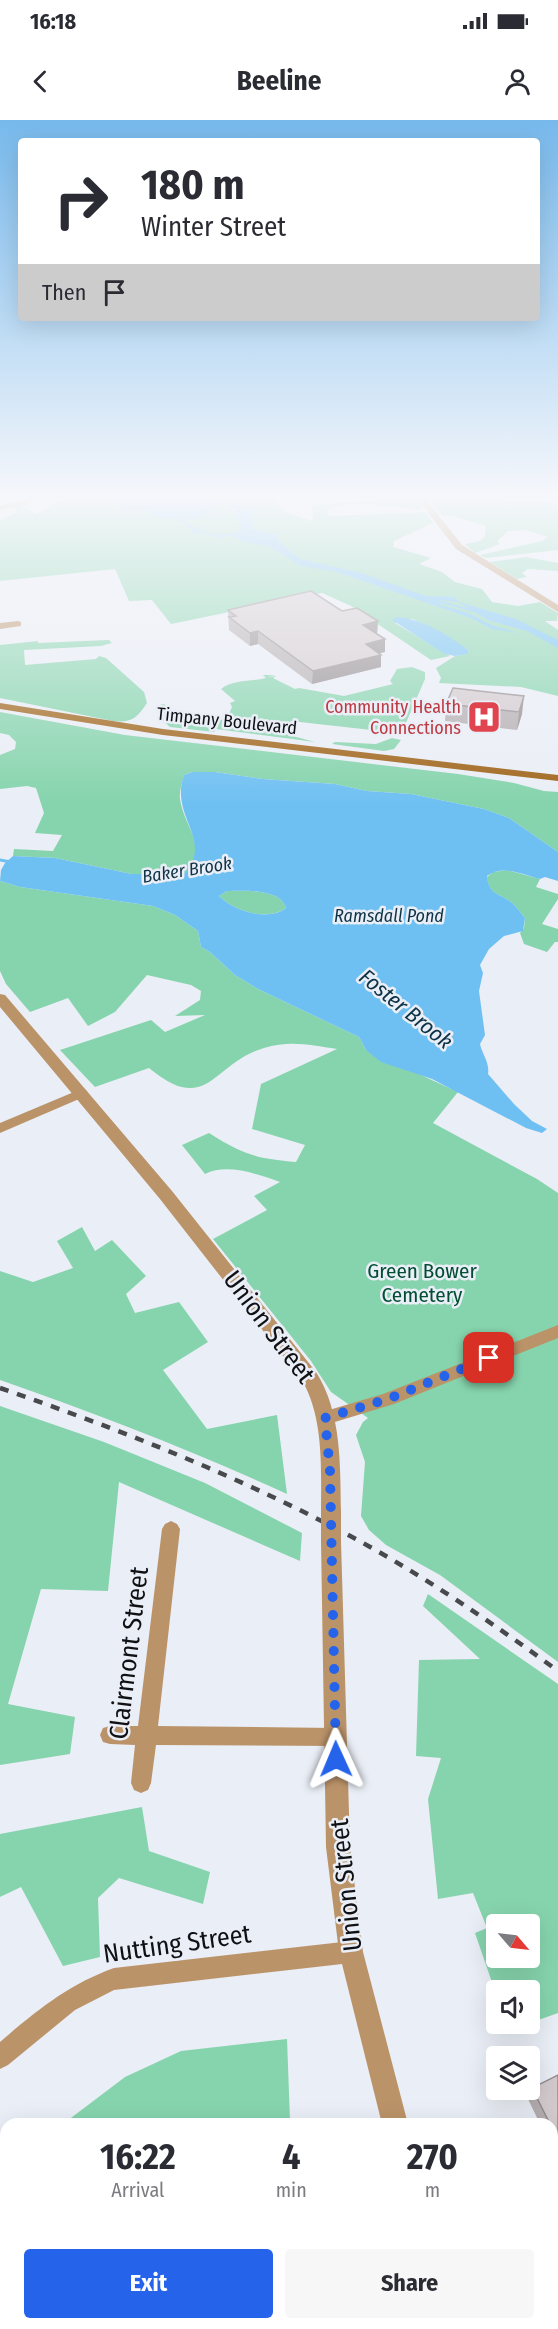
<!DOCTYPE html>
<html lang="en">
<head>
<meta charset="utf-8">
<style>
  body { margin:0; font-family:"Fira Sans Condensed",sans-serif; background:#f7f7f7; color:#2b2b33; height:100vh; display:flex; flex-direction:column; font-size:22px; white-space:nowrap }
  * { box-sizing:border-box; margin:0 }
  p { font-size:20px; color:#7c7c81 }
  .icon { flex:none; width:33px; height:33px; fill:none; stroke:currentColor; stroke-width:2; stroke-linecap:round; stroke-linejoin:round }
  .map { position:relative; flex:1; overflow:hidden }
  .sheet { position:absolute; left:0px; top:1998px; width:558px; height:212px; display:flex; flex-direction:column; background:#fff; border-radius:18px 18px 0 0; box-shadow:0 6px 24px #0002 }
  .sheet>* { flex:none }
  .banner { position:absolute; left:18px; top:18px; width:522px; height:183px; border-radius:6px; box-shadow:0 6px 24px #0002; background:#fff; color:#2b2b33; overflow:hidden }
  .needle { width:39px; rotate:118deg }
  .controls { position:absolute; left:486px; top:1794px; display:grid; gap:12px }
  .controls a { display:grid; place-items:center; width:54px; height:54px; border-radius:6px; background:#fff; box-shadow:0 6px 24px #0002; font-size:30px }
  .pin { position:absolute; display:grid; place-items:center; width:51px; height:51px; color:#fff; margin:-26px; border-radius:12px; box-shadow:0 3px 9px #0006 }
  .me { position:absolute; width:66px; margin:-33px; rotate:359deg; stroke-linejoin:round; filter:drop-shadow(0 0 4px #0008) }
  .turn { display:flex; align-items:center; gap:21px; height:126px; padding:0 24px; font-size:27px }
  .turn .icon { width:78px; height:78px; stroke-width:2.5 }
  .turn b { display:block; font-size:42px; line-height:51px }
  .then { display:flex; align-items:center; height:57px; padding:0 24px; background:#0003; gap:12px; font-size:22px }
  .eta { display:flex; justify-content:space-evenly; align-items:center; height:102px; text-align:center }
  .eta b { font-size:36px; font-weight:700; line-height:42px }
  .button { display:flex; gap:12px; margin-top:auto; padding:12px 24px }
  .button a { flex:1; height:69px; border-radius:6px; background:#2563eb; color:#fff; font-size:24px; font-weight:700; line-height:69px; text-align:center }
  .button a+a { background:#f7f7f7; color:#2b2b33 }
  .status { display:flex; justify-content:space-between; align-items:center; height:42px; padding:0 30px; background:#fff; direction:ltr }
  .status svg { height:16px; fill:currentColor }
  header { display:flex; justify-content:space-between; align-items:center; height:78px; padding:0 24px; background:#fff; font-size:27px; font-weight:700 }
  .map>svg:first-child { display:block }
  .green { fill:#86d4ad; fill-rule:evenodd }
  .water { fill:#6fc0f2; fill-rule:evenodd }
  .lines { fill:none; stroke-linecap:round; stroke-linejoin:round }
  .stream-far1 { stroke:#6fc0f2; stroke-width:2 }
  .stream { stroke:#6fc0f2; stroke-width:3 }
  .minor { fill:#bb9369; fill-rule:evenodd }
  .tertiary { fill:#bb9369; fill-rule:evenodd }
  .secondary { fill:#a0651b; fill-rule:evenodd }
  .rail { stroke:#47494d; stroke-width:4.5; stroke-dasharray:9 9; stroke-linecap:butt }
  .tertiary-bridge { stroke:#bb9369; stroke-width:20 }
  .wall { fill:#b5aeb1 }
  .shaded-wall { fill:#948d90 }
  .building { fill:#d3cace; stroke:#948d90; stroke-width:1.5 }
  .route { stroke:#2563eb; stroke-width:10; stroke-dasharray:0 18 }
  .labels { text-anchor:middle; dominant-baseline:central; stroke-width:5; stroke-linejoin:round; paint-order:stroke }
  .far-health-label { font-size:18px; fill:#be3a42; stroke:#eaeef6; text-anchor:end }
  .far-street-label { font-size:18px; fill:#101114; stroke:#eaeef6 }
  .far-water-label { font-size:18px; font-style:italic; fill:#0e3246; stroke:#eaeef6 }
  .park-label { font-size:21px; fill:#024e33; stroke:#eaeef6 }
  .water-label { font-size:22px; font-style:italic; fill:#0e3246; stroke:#eaeef6 }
  .near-street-label { font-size:26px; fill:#101114; stroke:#eaeef6 }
</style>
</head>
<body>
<div class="status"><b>16:18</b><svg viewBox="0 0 49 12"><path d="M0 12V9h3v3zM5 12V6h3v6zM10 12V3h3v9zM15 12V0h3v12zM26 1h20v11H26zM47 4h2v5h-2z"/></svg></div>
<header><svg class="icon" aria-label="back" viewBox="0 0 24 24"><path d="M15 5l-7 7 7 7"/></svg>Beeline<svg class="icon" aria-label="person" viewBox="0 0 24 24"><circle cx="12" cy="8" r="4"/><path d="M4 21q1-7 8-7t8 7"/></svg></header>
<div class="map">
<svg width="558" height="2209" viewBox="0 0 558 2209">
  <rect width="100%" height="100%" fill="#eaeef6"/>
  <g class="green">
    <path d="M 51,373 L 58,373 L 67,379 L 81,378 L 87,373 L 107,373 L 123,388 L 130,391 L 159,388 L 180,398 L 219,390 L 201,385 C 223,382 231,389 248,398 L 255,392 L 253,387 L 207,379 L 195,373 L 290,373 L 278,380 L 277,383 L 289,394 L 313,401 L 312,385 L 415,377 L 421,382 L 422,390 C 398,388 349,379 328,389 L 327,394 L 329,396 L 426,392 L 433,403 L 394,421 L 393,427 L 431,438 L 419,444 L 442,452 L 455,462 L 482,469 L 492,482 L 518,486 L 540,482 L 558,493 L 557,501 L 545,501 L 558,510 L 558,576 L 521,567 L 439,563 L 441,558 L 436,548 L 455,536 L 467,534 L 467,529 L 441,513 L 413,499 L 395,503 L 450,536 L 431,540 L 351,486 L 322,473 L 171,504 L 152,480 L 129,481 L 115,449 L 0,461 L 0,400 L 16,393 L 15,387 L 18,385 L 37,394 L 60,380 L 47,375 Z"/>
    <path d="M 426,373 L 506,373 L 510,381 L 544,381 L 558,385 L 558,430 L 486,438 L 480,435 L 542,421 L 548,417 L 526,410 L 508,411 L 497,421 L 500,424 L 475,433 L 465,424 L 480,421 L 485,416 L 486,406 L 453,396 L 442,396 Z"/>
    <path d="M 526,437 L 558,443 L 558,451 L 528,449 L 522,453 L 527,457 L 517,459 L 490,442 Z"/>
    <path d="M 109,520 L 112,523 L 101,526 L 24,530 L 25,545 L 96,539 L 99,536 L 106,538 L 144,572 L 147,583 C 137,598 132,603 113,601 L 0,578 L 0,525 L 38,521 L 38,523 Z"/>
    <path d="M 412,547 L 425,552 L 425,559 L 402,612 L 398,613 L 291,601 L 285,608 L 285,614 L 315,622 L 216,609 L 214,612 L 170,607 L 160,598 L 160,585 L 164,584 L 184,601 L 191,599 L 190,602 L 212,605 L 214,602 L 227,598 L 232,587 L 230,583 L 235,581 L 221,569 C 234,559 251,562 266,558 L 263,555 L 275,555 L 267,557 L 276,556 L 273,558 L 295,569 L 299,568 L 344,576 L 393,564 L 390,561 L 397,549 Z"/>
    <path d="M 0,592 L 125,615 L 458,654 L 514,663 L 544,671 L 558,672 L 558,732 L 509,698 L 484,689 L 411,674 L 367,671 L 335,664 L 263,659 L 215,652 L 192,652 L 184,655 C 182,663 179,672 180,679 C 185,710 210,726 184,754 L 132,754 L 55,738 L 13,736 L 14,729 L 53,731 L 62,715 L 35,713 L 44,693 L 36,668 L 27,666 L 0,669 L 0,635 L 15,629 L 16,622 L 9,615 L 0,613 Z"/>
    <path d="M 392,618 L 401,620 L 394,629 L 384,631 L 332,624 L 335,622 L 376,624 Z"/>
    <path d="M 507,750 L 540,759 L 536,767 L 558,774 L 558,779 L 542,804 L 558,809 L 558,822 L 555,822 L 547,832 L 524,824 L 520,813 L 524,808 L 525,798 C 520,792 514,783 508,780 C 495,772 489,773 487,757 L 493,752 Z"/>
    <path d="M 0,761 L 20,767 L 153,786 L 175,795 L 198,811 L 201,827 L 210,832 L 235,855 L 258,869 L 359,917 L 366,930 L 458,972 L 433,1003 L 537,1059 L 558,1073 L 558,1542 L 440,1455 L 386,1425 L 369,1410 L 361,1396 L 365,1342 L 356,1315 L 363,1302 L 368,1298 L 331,1272 L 311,1241 L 213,1119 L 267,1090 L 254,1076 L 280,1062 C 257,1054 227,1043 205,1054 L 182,1025 L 209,1013 C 244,1035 255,1038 296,1042 L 305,1025 L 252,1009 L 261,964 L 337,929 C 311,925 290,920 264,928 C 212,943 208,997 149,948 L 95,967 L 60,930 L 151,900 L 165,912 L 205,895 L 175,896 L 200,880 L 201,871 L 191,865 L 147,855 L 115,892 L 88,906 L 68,878 L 30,892 L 6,864 L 0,851 Z"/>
    <path d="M 227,771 C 244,771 280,768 286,788 C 267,802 234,791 219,776 Z"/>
    <path d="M 82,1107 L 95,1131 L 112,1120 L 146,1156 L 126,1174 L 135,1193 L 179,1182 L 208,1222 L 163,1250 L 207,1309 L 277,1295 L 287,1374 C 193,1331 98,1294 0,1260 L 0,1151 L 33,1162 L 73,1148 L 57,1121 Z"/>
    <path d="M 0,1286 L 104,1322 L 205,1363 L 302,1413 L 300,1441 L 119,1362 L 108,1471 L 41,1469 L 8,1584 L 75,1597 L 70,1634 L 0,1645 Z"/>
    <path d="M 428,1474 L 558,1564 L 558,1893 L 530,1903 L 530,1870 L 496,1870 L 496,1874 L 475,1813 L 487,1808 L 473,1773 L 438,1779 L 428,1679 L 441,1638 L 416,1636 L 419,1540 L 480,1539 L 423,1486 ZM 496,1804 L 530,1804 L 530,1838 L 496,1838 Z"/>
    <path d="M 142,1687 L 149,1731 L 210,1752 L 203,1784 L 119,1758 L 98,1778 L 100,1837 L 63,1846 L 21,1767 L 0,1777 L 0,1714 Z"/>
    <path d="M 287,1919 L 290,2000 L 284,2004 L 63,2004 L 125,1957 L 181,1931 Z"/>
    <path d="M 66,2204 L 239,2204 L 241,2209 L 68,2209 Z"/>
  </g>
  <g class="water">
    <path d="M 107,373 L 195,373 L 207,379 L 253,387 L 255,392 L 249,396 L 256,403 L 247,409 L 277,414 L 279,422 L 300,439 L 362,453 L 426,476 L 454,477 L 459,482 L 516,499 L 558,520 L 558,528 L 527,511 L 488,500 L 458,482 L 440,480 L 441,485 L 466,492 L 494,506 L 518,513 L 492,509 L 471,498 L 337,452 L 301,446 L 270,427 L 245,422 L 231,416 L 217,418 L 201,412 L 196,415 L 182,401 L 157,397 L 151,393 L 151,390 L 130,391 L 123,388 ZM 202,384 L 226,386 L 235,389 L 238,393 L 237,397 L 242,409 C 222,421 198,411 180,399 L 197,399 L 204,395 L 221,392 Z"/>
    <path d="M 397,497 C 423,499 446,514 467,529 L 468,534 L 455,536 L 445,534 L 392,500 Z"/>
    <path d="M 192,652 L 215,652 L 263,659 L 335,664 L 367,671 L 411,674 L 484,689 L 509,698 L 558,732 L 558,761 L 545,757 L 540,759 C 523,755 503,744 487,756 C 489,773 495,772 508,780 C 514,783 520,792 525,798 L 523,811 L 504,816 L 489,829 L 480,845 L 483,853 L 479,871 L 485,915 L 480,924 C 482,934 490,943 488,954 L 514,984 L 532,1001 L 547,1009 L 542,1013 L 526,1008 L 432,959 L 381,942 L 366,930 L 359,917 L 258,869 L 235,855 L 210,832 L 201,827 L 198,811 L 175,795 L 153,786 L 20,767 L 0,761 L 1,750 L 5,743 L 13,736 L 55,738 L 132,754 L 184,754 C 215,720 169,697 184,655 ZM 227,771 C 244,771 280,768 286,788 C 268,802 234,791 219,776 Z"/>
  </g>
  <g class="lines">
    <g class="stream-far1">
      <path d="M 246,405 L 269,422"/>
      <path d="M 435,480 L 477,492"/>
    </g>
    <path class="stream" d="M 0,740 L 11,742"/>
    <g class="minor">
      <path d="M 39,373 L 50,373 L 26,385 L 0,390 L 0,386 L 21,381 Z"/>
      <path d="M 413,373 L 421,373 L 462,425 L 558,485 L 558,492 L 456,429 Z"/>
      <path d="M 18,501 L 21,502 L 21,506 L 0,509 L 0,503 Z"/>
      <path d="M 81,969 L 86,970 L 88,973 L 86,976 L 0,1013 L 0,1003 Z"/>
      <path d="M 558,1205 L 558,1218 L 394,1284 L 325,1305 L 319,1303 L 317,1298 L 319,1293 L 383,1274 Z"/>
      <path d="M 171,1401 L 177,1404 L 180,1409 L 158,1606 L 335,1608 L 342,1610 L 345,1617 L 342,1624 L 335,1626 L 156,1625 L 151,1663 L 148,1670 L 141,1673 L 134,1670 L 131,1663 L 135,1625 L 110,1624 L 103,1622 L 100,1615 L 103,1608 L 110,1606 L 138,1606 L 162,1409 L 165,1404 Z"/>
      <path d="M 351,1821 L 359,1824 L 362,1832 L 359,1840 L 351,1843 L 114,1870 L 75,1890 L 8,1945 L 0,1949 L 0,1922 C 36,1891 69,1864 114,1848 Z"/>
    </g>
    <g class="tertiary">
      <path d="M 0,874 L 5,875 L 172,1071 L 316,1252 C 342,1293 340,1345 341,1392 L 338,1398 L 331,1400 L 324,1398 L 321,1392 C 321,1350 324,1300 303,1262 L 160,1079 L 0,887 Z"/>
      <path d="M 331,1413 L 338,1415 L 341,1421 L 350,1727 L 363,1832 L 408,2004 L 382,2004 L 339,1832 L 326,1727 L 321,1421 L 324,1415 Z"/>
      <path d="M 430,2204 L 458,2204 L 460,2209 L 432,2209 Z"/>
    </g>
    <path class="secondary" d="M 0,583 L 163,609 L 558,655 L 558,661 L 163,615 L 0,589 Z"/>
    <path class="rail" d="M 0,1268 C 127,1312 254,1362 372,1428 C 437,1465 498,1507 558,1551"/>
    <path class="tertiary-bridge" d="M 331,1392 L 331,1421"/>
  </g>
  <g class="wall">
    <path d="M 228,490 L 342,491 L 378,501 L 377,514 L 385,532 L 379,533 L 381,547 L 312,564 L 258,524 L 250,526 L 229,510 Z"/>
    <path d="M 453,568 L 522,594 L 517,610 L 445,601 L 446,584 Z"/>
    <path d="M 558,1955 L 558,2029 L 554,2032 L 552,2028 L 552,2004 L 540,2004 L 528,1979 L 532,1968 Z"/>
  </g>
  <g class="shaded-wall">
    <path d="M 378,501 L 377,514 L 363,505 Z"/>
    <path d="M 258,511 L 258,524 L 250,526 L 250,513 Z"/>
    <path d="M 385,519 L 385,532 L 365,537 L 366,524 Z"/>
    <path d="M 381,535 L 381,547 L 312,564 L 313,551 Z"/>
    <path d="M 524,576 L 522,594 L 517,610 L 519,592 Z"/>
    <path d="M 558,2021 L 558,2029 L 554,2032 Z"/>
  </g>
  <g class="building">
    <path d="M 311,471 L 342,491 L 357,488 L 378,501 L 363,505 L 385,519 L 366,524 L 381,535 L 313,551 L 258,511 L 250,513 L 229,497 L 236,496 L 228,490 Z"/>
    <path d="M 453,568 L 524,576 L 519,592 L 446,584 Z"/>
    <path d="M 558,1955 L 558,2021 L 552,2009 L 552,2004 L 550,2004 L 532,1968 Z"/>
  </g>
  <linearGradient id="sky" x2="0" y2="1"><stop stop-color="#77b9ec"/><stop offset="0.55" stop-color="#f6f7fb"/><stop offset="1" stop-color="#f6f7fb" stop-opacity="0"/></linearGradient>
  <rect width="558" height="683" fill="url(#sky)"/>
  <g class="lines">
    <path class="route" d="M 336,1639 L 330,1351 L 325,1298 L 388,1279 L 489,1238"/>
  </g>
  <defs>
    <symbol id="hospital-square" viewBox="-11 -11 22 22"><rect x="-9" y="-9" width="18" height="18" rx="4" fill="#e0444e" stroke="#eaeef6"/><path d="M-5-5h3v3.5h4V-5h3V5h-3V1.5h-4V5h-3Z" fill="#fff"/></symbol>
  </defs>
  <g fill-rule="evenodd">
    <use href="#hospital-square" x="465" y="578" width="38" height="38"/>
  </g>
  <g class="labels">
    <g class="far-health-label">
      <text x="461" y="587">Community Health<tspan x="461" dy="21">Connections</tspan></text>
    </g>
    <g class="far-street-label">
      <text transform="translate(227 601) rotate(6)">Timpany Boulevard</text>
    </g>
    <g class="far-water-label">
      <text transform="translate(187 750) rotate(-9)">Baker Brook</text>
      <text x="389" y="796">Ramsdall Pond</text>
    </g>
    <g class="park-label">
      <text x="422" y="1151">Green Bower<tspan x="422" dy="24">Cemetery</tspan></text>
    </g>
    <g class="water-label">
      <text transform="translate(406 889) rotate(39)">Foster Brook</text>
    </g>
    <g class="near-street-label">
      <text transform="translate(269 1207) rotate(53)">Union Street</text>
      <text transform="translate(129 1533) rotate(-83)">Clairmont Street</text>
      <text transform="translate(346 1765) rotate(-96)">Union Street</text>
      <text transform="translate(177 1824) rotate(-8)">Nutting Street</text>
    </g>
  </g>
</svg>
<div class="controls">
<a><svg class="needle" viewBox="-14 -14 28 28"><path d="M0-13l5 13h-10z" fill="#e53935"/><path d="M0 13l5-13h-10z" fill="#7c7c81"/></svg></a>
<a><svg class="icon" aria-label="sound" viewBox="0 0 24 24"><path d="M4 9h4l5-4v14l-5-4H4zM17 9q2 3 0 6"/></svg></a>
<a><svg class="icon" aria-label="layers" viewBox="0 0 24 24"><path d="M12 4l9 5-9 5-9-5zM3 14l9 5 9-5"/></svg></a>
</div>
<div class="pin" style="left:489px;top:1238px;background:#d93025"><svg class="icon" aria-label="arrive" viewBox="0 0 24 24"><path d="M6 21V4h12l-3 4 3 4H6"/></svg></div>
<svg class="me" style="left:336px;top:1639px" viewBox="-20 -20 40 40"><path d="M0-17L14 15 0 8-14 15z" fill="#2563eb" stroke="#fff" stroke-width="4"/></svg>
<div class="banner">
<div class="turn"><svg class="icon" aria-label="right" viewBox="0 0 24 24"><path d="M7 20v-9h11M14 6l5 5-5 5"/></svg><div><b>180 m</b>Winter Street</div></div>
<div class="then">Then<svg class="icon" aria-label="arrive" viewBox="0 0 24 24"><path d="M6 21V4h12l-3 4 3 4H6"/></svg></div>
</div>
<section class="sheet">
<div class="eta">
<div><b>16:22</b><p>Arrival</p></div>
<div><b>4</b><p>min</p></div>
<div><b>270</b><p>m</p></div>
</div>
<div class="button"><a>Exit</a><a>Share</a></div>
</section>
</div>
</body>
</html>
